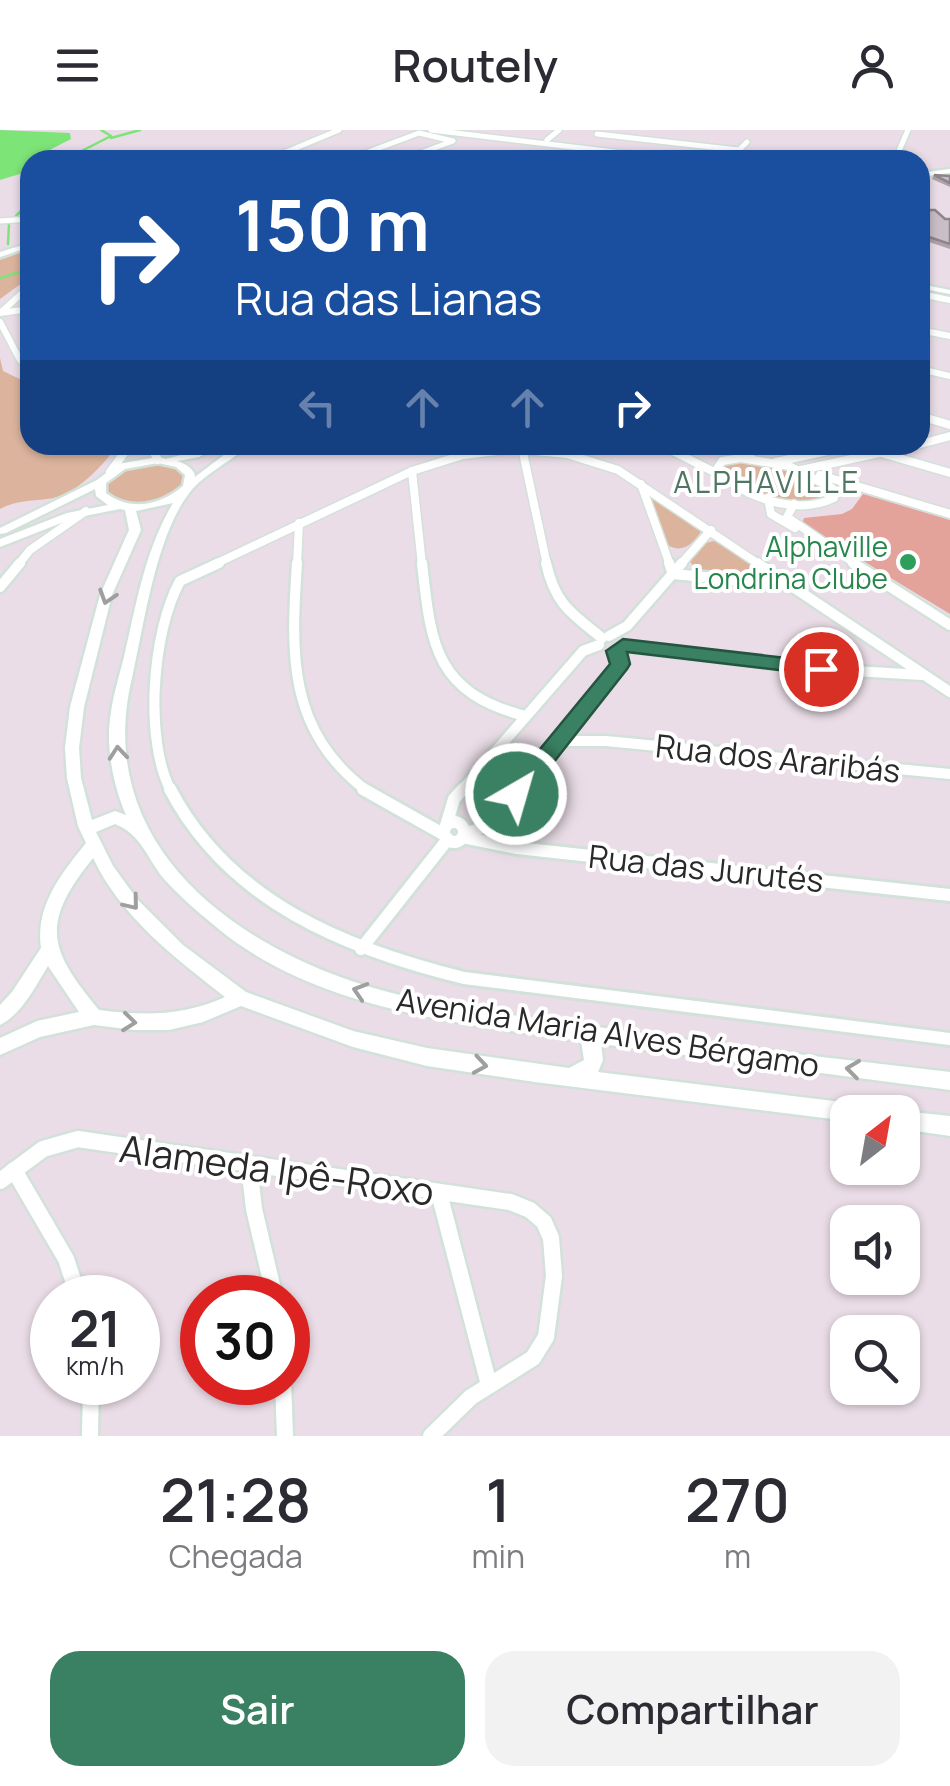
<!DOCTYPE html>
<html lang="pt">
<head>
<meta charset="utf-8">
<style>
  body { margin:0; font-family:Manrope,sans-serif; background:#f2f2f3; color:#2b2b33; height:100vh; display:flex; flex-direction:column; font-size:38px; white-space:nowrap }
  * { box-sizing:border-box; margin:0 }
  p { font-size:32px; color:#7c7c81 }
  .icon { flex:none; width:55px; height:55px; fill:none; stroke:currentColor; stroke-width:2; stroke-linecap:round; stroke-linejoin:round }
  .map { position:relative; height:1306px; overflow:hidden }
  .sheet { display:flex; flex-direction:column; background:#fff; flex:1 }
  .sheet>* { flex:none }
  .guide { position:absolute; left:20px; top:20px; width:910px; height:305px; border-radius:30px; box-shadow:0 2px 8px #0004; background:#1a4fa0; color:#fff; overflow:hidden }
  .needle { width:65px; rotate:31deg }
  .buttons { position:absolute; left:830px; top:965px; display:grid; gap:20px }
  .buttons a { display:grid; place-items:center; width:90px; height:90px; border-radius:20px; background:#fff; box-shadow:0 2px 8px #0004; font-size:50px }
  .speed { position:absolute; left:30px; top:1145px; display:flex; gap:20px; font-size:50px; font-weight:700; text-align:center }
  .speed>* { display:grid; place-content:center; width:130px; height:130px; border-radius:50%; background:#fff; box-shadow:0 2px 8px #0004; line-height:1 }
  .speed small { font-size:25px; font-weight:400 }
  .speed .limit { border:15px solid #d22; background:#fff; color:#111 }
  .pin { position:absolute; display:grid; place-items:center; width:85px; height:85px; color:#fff; margin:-42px; border:5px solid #fff; border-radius:50%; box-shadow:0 2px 10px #0007 }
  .me { position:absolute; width:110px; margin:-55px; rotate:38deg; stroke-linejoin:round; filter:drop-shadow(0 0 8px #0008) }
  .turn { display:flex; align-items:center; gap:35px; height:210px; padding:0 50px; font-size:45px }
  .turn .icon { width:130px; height:130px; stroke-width:2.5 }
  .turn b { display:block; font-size:70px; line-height:85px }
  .lanes { display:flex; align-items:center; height:95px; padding:0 50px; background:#0003; justify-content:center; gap:50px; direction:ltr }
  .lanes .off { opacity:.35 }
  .eta { display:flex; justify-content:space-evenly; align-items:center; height:170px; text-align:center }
  .eta b { font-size:60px; font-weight:600; line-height:70px }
  .button { display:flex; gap:20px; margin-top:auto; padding:20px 50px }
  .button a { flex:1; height:115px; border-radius:30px; background:#398162; color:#fff; font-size:40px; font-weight:600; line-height:115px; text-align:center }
  .button a+a { background:#f2f2f3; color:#2b2b33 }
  header { display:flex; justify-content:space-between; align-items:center; height:130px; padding:0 50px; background:#fff; font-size:45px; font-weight:600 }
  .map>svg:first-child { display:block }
  .green { fill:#dcb49d }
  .pitch { fill:#e3a39a }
  .water { fill:#7de478 }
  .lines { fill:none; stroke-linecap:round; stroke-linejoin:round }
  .stream { stroke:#7de478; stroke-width:2.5 }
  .street-far5-casing { stroke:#d2e1d9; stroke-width:8 }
  .street-far4-casing { stroke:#d2e1d9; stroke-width:9 }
  .street-far3-casing { stroke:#d2e1d9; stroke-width:11 }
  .street-far2-casing { stroke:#d2e1d9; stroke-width:15 }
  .street-far1-casing { stroke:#d2e1d9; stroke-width:18 }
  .street-casing { stroke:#d2e1d9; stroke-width:21 }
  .secondary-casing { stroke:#d2e1d9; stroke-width:5 }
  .street-far5 { stroke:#fff; stroke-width:5 }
  .street-far4 { stroke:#fff; stroke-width:6 }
  .street-far3 { stroke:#fff; stroke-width:8 }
  .street-far2 { stroke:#fff; stroke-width:10 }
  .street-far1 { stroke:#fff; stroke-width:12 }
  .street { stroke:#fff; stroke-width:16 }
  .secondary { fill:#fff; fill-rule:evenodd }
  .wall { fill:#aea3aa }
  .building { fill:#cabec6; stroke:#8d858b; stroke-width:2.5 }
  .oneway { stroke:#9f9f9f }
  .route { fill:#398162; stroke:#255440; stroke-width:2.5 }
  .leisure-dot { fill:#2e9e5b; stroke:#fff; stroke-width:4 }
  .labels { text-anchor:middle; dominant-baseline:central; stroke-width:8; stroke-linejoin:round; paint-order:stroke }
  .far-leisure-label { font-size:28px; fill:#27864d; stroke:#fff; text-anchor:end }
  .far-neighbourhood-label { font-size:30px; letter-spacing:2.5px; fill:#4e7662; stroke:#fff }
  .street-label { font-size:32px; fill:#292929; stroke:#fff }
  .near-street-label { font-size:38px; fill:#292929; stroke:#fff }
</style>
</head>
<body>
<header><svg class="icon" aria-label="menu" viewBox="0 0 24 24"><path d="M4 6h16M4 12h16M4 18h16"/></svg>Routely<svg class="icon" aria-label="person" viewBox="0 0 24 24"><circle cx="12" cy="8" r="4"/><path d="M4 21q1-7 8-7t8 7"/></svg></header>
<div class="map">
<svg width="950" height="1306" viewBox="0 0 950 1306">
  <rect width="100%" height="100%" fill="#eadde7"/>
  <g class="green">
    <path d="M 30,119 L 30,147 L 0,169 L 0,130 Z"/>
    <path d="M 0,228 L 3,241 L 30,254 L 30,315 L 118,315 C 102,336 76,366 47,369 C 30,371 17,370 0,379 Z"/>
    <path d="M 732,331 C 768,331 797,341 827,359 L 829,366 C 797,385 746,361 722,339 Z"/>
    <path d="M 159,333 L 171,335 L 185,346 C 180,377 125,382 107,361 L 108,351 L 125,338 Z"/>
    <path d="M 654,368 L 702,400 C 693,414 683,424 667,415 L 651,371 Z"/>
    <path d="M 714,411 L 753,434 L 754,440 L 740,447 L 695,440 L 690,431 L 705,413 Z"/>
  </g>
  <path class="pitch" d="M 863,364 L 950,390 L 950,484 L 802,394 L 804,388 L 842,384 L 852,379 Z"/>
  <path class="water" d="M 0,0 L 70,3 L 71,9 L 30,30 L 23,43 L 0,50 Z"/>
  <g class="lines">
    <g class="stream">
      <path d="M 111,8 L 140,0"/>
      <path d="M 64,30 L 111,6 L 101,0"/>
      <path d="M 16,86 L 30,72"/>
      <path d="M 8,114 L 9,94"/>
      <path d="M 0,148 L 26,140 L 27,131 L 19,121"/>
    </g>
    <defs>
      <g id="street-far5">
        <path d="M 431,0 L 681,30"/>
        <path d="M 597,4 L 738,20"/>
        <path d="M 547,10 L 559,0"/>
        <path d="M 267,30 L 339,0"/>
        <path d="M 347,30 L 419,3 L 453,11 L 402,30"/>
        <path d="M 729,30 L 747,12"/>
        <path d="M 895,30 L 908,0"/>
        <path d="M 0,91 L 30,89"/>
      </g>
      <g id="street-far4">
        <path d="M 920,164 L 950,170"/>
        <path d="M 0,183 L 30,156"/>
        <path d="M 0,183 L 30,179"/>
        <path d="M 0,192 L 20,230 L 30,240"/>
        <path d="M 920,200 L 950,206"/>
        <path d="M 920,239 L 950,246"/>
      </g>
      <g id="street-far3">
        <path d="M 920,286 L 950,295"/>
        <path d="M 920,314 L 950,306"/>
        <path d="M 150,315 L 158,330"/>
        <path d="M 661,315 L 720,345"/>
        <path d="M 725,315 L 751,323"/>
        <path d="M 834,315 L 859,323"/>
        <path d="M 854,315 L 950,343"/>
        <path d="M 522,318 L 547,435"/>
        <path d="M 741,328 L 789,336 L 832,358 L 834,368 C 797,386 743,368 717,339 L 722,331 Z"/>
        <path d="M 776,332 L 841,318"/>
        <path d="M 801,340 L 916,315"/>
        <path d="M 412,341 L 422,435"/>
        <path d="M 110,342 L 130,315"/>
        <path d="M 820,345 L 950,384"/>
        <path d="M 641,354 L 670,435"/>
        <path d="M 768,368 L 771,384 L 795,398"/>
        <path d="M 794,374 L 787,387 L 857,435"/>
        <path d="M 18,435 L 30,420 L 86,381"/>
        <path d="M 213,435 L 412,341 L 463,325 L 515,319 L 567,324 L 618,340 L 760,435"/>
        <path d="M 297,435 L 299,393"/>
        <path d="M 680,435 L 711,400"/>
      </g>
      <g id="street-far2">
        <path d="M 297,433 C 291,523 287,601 367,661"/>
        <path d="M 422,433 C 431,514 434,562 525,586"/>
        <path d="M 546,433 C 555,474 571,483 602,508"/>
        <path d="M 669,433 L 673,444"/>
        <path d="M 757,433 L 950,562"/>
        <path d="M 853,433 L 950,495"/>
        <path d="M 673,444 L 788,455"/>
        <path d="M 0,457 L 20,433"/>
        <path d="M 609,506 L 627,496 L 682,433"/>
        <path d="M 623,516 L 821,539 L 922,545"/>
        <path d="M 558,611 L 606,611 L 950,644"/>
        <path d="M 171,661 C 144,610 152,502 180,451 L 219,433"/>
        <path d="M 461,661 L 583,521 L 599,515"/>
        <path d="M 518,661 L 620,534 L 615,521"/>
      </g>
      <g id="street-far1">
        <path d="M 170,659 C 229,772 346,819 464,848 L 950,909"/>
        <path d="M 363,659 L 443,704"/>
        <circle cx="454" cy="702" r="10"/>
        <path d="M 446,696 L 454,669 L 463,659"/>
        <path d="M 466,703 C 492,698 504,679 520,659"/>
        <path d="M 463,707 L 517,718 L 950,765"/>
        <path d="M 361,819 L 448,709"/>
      </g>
      <g id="street">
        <path d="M 249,1035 L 254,1079 L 275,1168"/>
        <path d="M 14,1040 L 66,1129 L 79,1168"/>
        <path d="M 0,1051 L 43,1019 L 78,1009 L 510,1072 L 530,1080 L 544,1092 L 551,1108 L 554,1146 L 546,1207 L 533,1228 L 471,1267 L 431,1306"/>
        <path d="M 439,1063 L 489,1255"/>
        <path d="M 283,1252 L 285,1306"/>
        <path d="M 90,1306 L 91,1252"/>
      </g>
      <g id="secondary">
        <path d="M 950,39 L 950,43 L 920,47 L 920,43 Z"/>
        <path d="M 30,113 L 30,117 L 0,127 L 0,122 Z"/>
        <path d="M 920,154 L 950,160 L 950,164 L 920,158 Z"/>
        <path d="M 206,315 L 219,315 L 199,327 L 177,331 C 184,333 195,339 195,347 L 237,315 L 249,315 C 232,331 205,343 190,362 C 156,405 144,494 132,548 C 93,710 227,813 367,856 C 443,879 526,886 605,898 C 719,915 835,929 950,942 L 950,960 L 601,914 L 603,930 L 598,942 L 850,973 L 857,975 L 860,982 L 848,982 L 848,991 L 535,952 L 427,936 L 353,917 L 241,876 L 203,892 L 169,900 L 134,900 L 94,895 L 40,907 L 0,925 L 0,908 L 37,891 L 79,882 L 48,836 C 35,857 22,884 0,895 L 0,875 L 12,862 L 41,818 C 35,776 61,744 86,713 L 78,696 L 67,648 L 65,618 L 70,577 L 100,465 L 129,400 L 125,380 L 120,379 L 74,388 L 0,417 L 0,409 L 67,383 L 108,375 L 96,366 L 95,359 L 6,403 L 0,404 L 0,398 L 97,350 L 118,334 L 158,327 L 166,329 L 192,322 ZM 158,333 L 176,337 L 185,345 L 183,356 C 161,375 130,382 106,363 L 106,353 L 125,339 ZM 173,373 C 145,420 136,475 124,527 C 117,554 108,582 109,611 C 110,636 116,662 126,685 L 115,681 L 92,690 L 81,648 L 79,618 L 84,577 L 112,465 L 141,400 L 136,381 ZM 115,694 C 142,705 146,727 164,749 C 183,770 204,787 226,805 C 326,881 461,893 581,911 L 584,930 L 569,938 L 427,918 L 353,901 L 246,862 L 183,815 L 137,769 L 113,736 L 96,702 ZM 93,728 C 121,787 174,827 225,867 C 184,886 143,886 99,880 C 47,818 41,793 93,728 Z"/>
        <path d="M 902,981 L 950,986 L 950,1006 L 902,999 L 902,982 L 897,982 Z"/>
      </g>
    </defs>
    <use href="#street-far5" class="street-far5-casing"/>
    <use href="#street-far4" class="street-far4-casing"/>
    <use href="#street-far3" class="street-far3-casing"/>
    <use href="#street-far2" class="street-far2-casing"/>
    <use href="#street-far1" class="street-far1-casing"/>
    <use href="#street" class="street-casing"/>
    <use href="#secondary" class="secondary-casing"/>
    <use href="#street-far5" class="street-far5"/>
    <use href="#street-far4" class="street-far4"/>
    <use href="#street-far3" class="street-far3"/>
    <use href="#street-far2" class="street-far2"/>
    <use href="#street-far1" class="street-far1"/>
    <use href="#street" class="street"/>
    <use href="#secondary" class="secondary"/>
  </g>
  <g class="wall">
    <path d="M 934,45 L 950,46 L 950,57 L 932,49 Z"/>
    <path d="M 920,80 L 945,89 L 950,89 L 950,119 L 920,109 Z"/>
  </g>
  <g class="building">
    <path d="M 934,45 L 950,46 L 950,53 Z"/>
    <path d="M 920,80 L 935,80 L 945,89 L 950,89 L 950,114 L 920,104 Z"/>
  </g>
  <defs><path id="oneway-chevron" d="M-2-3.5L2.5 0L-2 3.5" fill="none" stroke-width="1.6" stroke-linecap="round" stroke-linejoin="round" transform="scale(2.5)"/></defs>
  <g class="oneway">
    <use href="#oneway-chevron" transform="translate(107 467) rotate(108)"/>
    <use href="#oneway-chevron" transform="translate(118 623) rotate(-95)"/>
    <use href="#oneway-chevron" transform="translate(132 773) rotate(51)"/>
    <use href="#oneway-chevron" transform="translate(360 861) rotate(-163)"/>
    <use href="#oneway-chevron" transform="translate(129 892) rotate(6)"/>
    <use href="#oneway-chevron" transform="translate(480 935) rotate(9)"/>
    <use href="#oneway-chevron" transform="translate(853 939) rotate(-173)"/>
  </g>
  <path class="route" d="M 623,509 L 821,532 L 831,539 L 821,545 L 627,522 L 630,534 L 627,539 L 524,670 L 508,670 L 505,664 L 508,658 L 610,534 L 606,521 Z"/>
  <circle class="leisure-dot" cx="908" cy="432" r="10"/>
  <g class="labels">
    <g class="far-leisure-label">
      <text x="888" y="416">Alphaville<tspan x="888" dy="32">Londrina Clube</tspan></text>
    </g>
    <g class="far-neighbourhood-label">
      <text x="767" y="351">ALPHAVILLE</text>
    </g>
    <g class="street-label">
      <text transform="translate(778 628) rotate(6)">Rua dos Araribás</text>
      <text transform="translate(706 738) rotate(6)">Rua das Jurutés</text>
      <text transform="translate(608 902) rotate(9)">Avenida Maria Alves Bérgamo</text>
    </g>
    <g class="near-street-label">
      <text transform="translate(277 1039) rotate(8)">Alameda Ipê-Roxo</text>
    </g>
  </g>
</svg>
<div class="buttons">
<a><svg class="needle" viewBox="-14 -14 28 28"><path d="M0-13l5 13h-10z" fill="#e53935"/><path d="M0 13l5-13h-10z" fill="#7c7c81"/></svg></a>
<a><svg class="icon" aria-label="sound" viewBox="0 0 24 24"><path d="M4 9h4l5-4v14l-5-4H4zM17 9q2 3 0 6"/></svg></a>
<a><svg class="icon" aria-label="search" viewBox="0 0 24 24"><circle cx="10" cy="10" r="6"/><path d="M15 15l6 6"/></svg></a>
</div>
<div class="speed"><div>21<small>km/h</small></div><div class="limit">30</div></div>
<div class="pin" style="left:821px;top:539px;background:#d93025"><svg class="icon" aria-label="arrive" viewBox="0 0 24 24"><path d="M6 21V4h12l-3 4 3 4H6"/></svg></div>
<svg class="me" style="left:516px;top:664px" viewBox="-20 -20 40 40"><circle r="17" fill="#398162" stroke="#fff" stroke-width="3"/><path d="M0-11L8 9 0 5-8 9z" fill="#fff"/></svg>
<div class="guide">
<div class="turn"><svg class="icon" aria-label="right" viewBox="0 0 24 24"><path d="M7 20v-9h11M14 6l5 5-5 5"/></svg><div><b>150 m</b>Rua das Lianas</div></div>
<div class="lanes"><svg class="icon off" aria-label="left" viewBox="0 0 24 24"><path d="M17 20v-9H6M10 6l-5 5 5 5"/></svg><svg class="icon off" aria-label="ahead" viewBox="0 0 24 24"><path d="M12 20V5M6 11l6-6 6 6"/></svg><svg class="icon off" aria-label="ahead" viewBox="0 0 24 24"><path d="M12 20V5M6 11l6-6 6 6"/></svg><svg class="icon" aria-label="right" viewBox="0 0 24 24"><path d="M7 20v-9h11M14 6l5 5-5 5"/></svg></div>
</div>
</div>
<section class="sheet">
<div class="eta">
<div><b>21:28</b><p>Chegada</p></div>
<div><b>1</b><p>min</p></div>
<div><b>270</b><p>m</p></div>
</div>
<div class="button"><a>Sair</a><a>Compartilhar</a></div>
</section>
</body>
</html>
